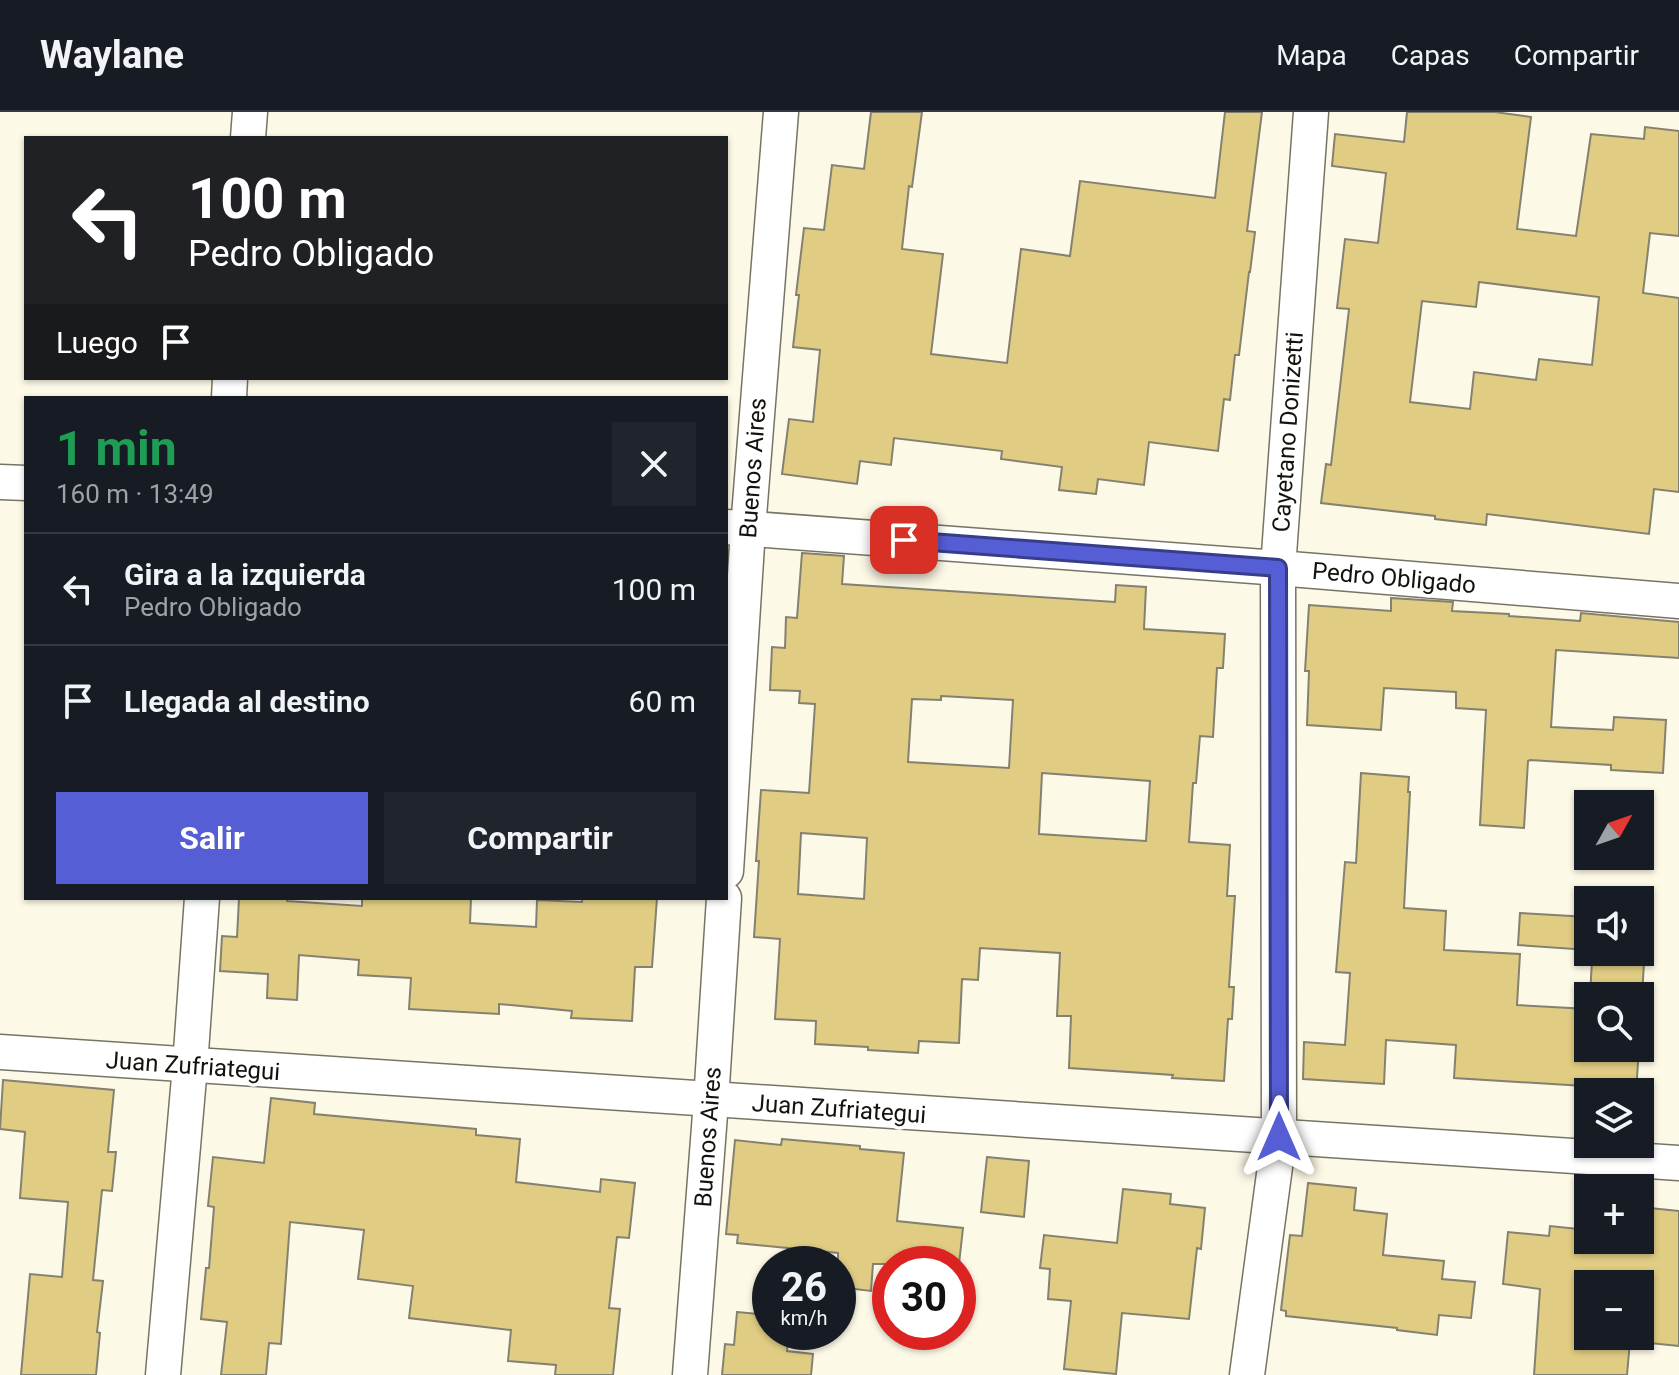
<!DOCTYPE html>
<html lang="es">
<head>
<meta charset="utf-8">
<style>
  body { margin:0; font-family:Roboto,sans-serif; background:#20242c; color:#f1f3f6; height:100vh; display:flex; flex-direction:column; font-size:30px; white-space:nowrap }
  * { box-sizing:border-box; margin:0 }
  p { font-size:26px; color:#9ea1a6 }
  .icon { flex:none; width:44px; height:44px; fill:none; stroke:currentColor; stroke-width:2; stroke-linecap:round; stroke-linejoin:round }
  .map { position:relative; flex:1; overflow:hidden }
  .drawer { position:absolute; left:24px; top:284px; width:704px; height:504px; display:flex; flex-direction:column; background:#171b24; border-radius:0px; box-shadow:0 2px 6px #0004 }
  .drawer>* { flex:none }
  .top-card { position:absolute; left:24px; top:24px; width:704px; height:244px; border-radius:0px; box-shadow:0 2px 6px #0004; background:#202124; color:#fff; overflow:hidden }
  .needle { width:52px; rotate:50deg }
  .buttons { position:absolute; left:1574px; top:678px; display:grid; gap:16px }
  .buttons a { display:grid; place-items:center; width:80px; height:80px; border-radius:0px; background:#171b24; box-shadow:0 2px 6px #0004; font-size:40px }
  .speed { position:absolute; left:752px; top:1134px; display:flex; gap:16px; font-size:40px; font-weight:700; text-align:center }
  .speed>* { display:grid; place-content:center; width:104px; height:104px; border-radius:50%; background:#171b24; box-shadow:0 2px 6px #0004; line-height:1 }
  .speed small { font-size:20px; font-weight:400 }
  .speed .limit { border:12px solid #d22; background:#fff; color:#111 }
  .pin { position:absolute; display:grid; place-items:center; width:68px; height:68px; color:#fff; margin:-34px; border-radius:16px; box-shadow:0 4px 12px #0006 }
  .me { position:absolute; width:88px; margin:-44px; rotate:0deg; stroke-linejoin:round; filter:drop-shadow(0 0 6px #0008) }
  .turn { display:flex; align-items:center; gap:28px; height:168px; padding:0 32px; font-size:36px }
  .turn .icon { width:104px; height:104px; stroke-width:2.5 }
  .turn b { display:block; font-size:56px; line-height:68px }
  .then { display:flex; align-items:center; height:76px; padding:0 32px; background:#0003; gap:16px; font-size:30px }
  .round { display:grid; place-items:center; flex:none; width:84px; height:84px; border-radius:0px; background:#20242c }
  .head { display:flex; align-items:center; justify-content:space-between; height:136px; padding:0 32px }
  h1 { font-size:48px; font-weight:700; line-height:60px; color:#1e9e55 }
  .button { display:flex; gap:16px; margin-top:auto; padding:16px 32px }
  .button a { flex:1; height:92px; border-radius:0px; background:#565ed5; color:#fff; font-size:32px; font-weight:700; line-height:92px; text-align:center }
  .button a+a { background:#20242c; color:#f1f3f6 }
  ul { padding:0; list-style:none }
  li { display:flex; align-items:center; gap:24px; height:112px; padding:0 32px; border-top:2px solid #363941 }
  li div { flex:1 }
  li b { display:block; font-size:30px }
  li em { font-style:normal }
  header { display:flex; align-items:center; gap:48px; box-sizing:border-box; height:112px; padding:0 40px; background:#171b24; border-bottom:2px solid #363941 }
  header strong { font-size:38px }
  nav { display:flex; gap:44px; margin-inline-start:auto; font-size:28px }
  .map>svg:first-child { display:block }
  .building { fill:#e0cd83; stroke:#858171; stroke-width:2; fill-rule:evenodd }
  .lines { fill:none; stroke-linecap:round; stroke-linejoin:round }
  .minor-casing { stroke:#787465; stroke-width:37 }
  .minor { stroke:#fff; stroke-width:34 }
  .route-casing { stroke:#383d8a; stroke-width:20 }
  .route { stroke:#565ed5; stroke-width:14 }
  .labels { text-anchor:middle; dominant-baseline:central; stroke-width:7; stroke-linejoin:round; paint-order:stroke }
  .street-label { font-size:24px; fill:#14120c; stroke:#fff }
</style>
</head>
<body>
<header>
<strong>Waylane</strong>
<nav><a>Mapa</a><a>Capas</a><a>Compartir</a></nav>
</header>
<div class="map">
<svg width="1679" height="1263" viewBox="0 0 1679 1263">
  <rect width="100%" height="100%" fill="#fdf9e7"/>
  <g class="building">
    <path d="M 871,0 L 922,0 L 912,75 L 909,74 L 902,137 L 943,142 L 931,242 L 1007,251 L 1021,137 L 1070,144 L 1080,69 L 1215,86 L 1225,0 L 1262,0 L 1247,119 L 1255,120 L 1250,160 L 1249,160 L 1239,243 L 1235,243 L 1230,288 L 1224,287 L 1218,339 L 1149,330 L 1144,373 L 1098,367 L 1096,382 L 1059,378 L 1062,355 L 1001,347 L 1002,339 L 894,326 L 891,353 L 860,349 L 857,372 L 782,362 L 789,307 L 813,310 L 820,238 L 793,235 L 799,183 L 796,183 L 804,116 L 824,118 L 832,53 L 864,57 Z"/>
    <path d="M 1407,0 L 1495,0 L 1531,5 L 1517,117 L 1576,124 L 1591,22 L 1644,27 L 1645,15 L 1679,19 L 1679,124 L 1650,121 L 1643,181 L 1679,186 L 1679,380 L 1654,377 L 1649,422 L 1487,402 L 1486,413 L 1435,407 L 1435,404 L 1321,391 L 1326,352 L 1331,353 L 1349,197 L 1337,196 L 1345,127 L 1378,131 L 1386,61 L 1332,54 L 1335,22 L 1404,30 ZM 1479,170 L 1599,185 L 1592,253 L 1539,247 L 1536,268 L 1474,260 L 1470,297 L 1410,290 L 1422,189 L 1476,195 Z"/>
    <path d="M 802,441 L 844,444 L 842,472 L 1115,490 L 1116,473 L 1146,475 L 1144,517 L 1225,522 L 1223,556 L 1217,556 L 1213,625 L 1200,624 L 1196,671 L 1193,671 L 1189,730 L 1230,733 L 1227,784 L 1235,784 L 1229,875 L 1234,875 L 1232,907 L 1228,907 L 1224,969 L 1172,966 L 1173,963 L 1069,956 L 1071,904 L 1057,904 L 1060,841 L 980,836 L 978,868 L 962,867 L 959,931 L 919,929 L 918,941 L 868,938 L 868,935 L 815,932 L 816,909 L 775,907 L 780,827 L 754,825 L 759,749 L 756,749 L 761,678 L 809,681 L 815,592 L 799,591 L 800,579 L 770,578 L 772,535 L 785,536 L 786,505 L 797,506 ZM 941,584 L 1013,588 L 1009,656 L 908,650 L 912,587 L 941,588 ZM 1042,661 L 1150,669 L 1146,729 L 1039,722 ZM 801,721 L 867,726 L 864,787 L 798,782 Z"/>
    <path d="M 1391,486 L 1453,490 L 1452,499 L 1509,502 L 1509,504 L 1580,509 L 1581,501 L 1679,510 L 1679,546 L 1556,538 L 1551,615 L 1613,618 L 1614,605 L 1666,608 L 1663,661 L 1611,658 L 1611,653 L 1530,648 L 1528,649 L 1524,716 L 1480,713 L 1486,598 L 1456,596 L 1456,580 L 1384,576 L 1381,618 L 1307,613 L 1309,559 L 1305,559 L 1309,493 L 1391,499 Z"/>
    <path d="M 1361,661 L 1409,665 L 1408,680 L 1410,680 L 1404,796 L 1446,799 L 1444,838 L 1520,842 L 1517,893 L 1588,897 L 1588,936 L 1639,936 L 1636,980 L 1588,980 L 1588,990 L 1583,989 L 1584,974 L 1454,966 L 1456,933 L 1386,928 L 1384,972 L 1303,967 L 1304,930 L 1345,933 L 1350,861 L 1336,860 L 1345,750 L 1356,751 Z"/>
    <path d="M 239,786 L 287,786 L 287,789 L 362,794 L 362,786 L 471,786 L 470,811 L 536,815 L 537,788 L 582,790 L 582,786 L 657,786 L 652,855 L 635,855 L 632,909 L 571,906 L 572,899 L 499,892 L 499,902 L 409,897 L 411,866 L 358,863 L 359,848 L 299,843 L 297,888 L 267,886 L 268,862 L 220,859 L 222,824 L 237,825 Z"/>
    <path d="M 1520,801 L 1588,805 L 1588,838 L 1518,833 Z"/>
    <path d="M 1592,848 L 1644,851 L 1640,917 L 1640,884 L 1590,884 Z"/>
    <path d="M 3,968 L 114,978 L 108,1040 L 116,1040 L 112,1079 L 102,1078 L 93,1168 L 103,1169 L 97,1220 L 100,1221 L 96,1263 L 21,1263 L 30,1162 L 62,1165 L 68,1090 L 20,1086 L 25,1020 L 0,1017 Z"/>
    <path d="M 271,986 L 315,991 L 314,1002 L 476,1017 L 476,1023 L 520,1027 L 516,1070 L 600,1080 L 601,1067 L 635,1071 L 629,1126 L 617,1125 L 609,1196 L 620,1197 L 613,1263 L 555,1263 L 556,1253 L 508,1249 L 511,1218 L 409,1206 L 413,1174 L 358,1167 L 364,1118 L 290,1110 L 281,1232 L 269,1231 L 266,1263 L 221,1263 L 227,1210 L 201,1207 L 206,1156 L 209,1156 L 214,1095 L 208,1094 L 213,1045 L 264,1051 Z"/>
    <path d="M 782,1027 L 860,1034 L 860,1037 L 904,1041 L 897,1109 L 963,1116 L 959,1152 L 873,1152 L 871,1179 L 838,1175 L 838,1141 L 737,1131 L 738,1123 L 726,1122 L 735,1028 L 781,1033 Z"/>
    <path d="M 987,1045 L 1029,1049 L 1024,1105 L 981,1100 Z"/>
    <path d="M 1308,1071 L 1356,1076 L 1354,1098 L 1387,1102 L 1383,1143 L 1444,1149 L 1442,1167 L 1475,1170 L 1471,1206 L 1439,1203 L 1437,1223 L 1397,1218 L 1397,1216 L 1286,1204 L 1286,1199 L 1281,1198 L 1290,1123 L 1302,1124 Z"/>
    <path d="M 1123,1077 L 1171,1082 L 1170,1092 L 1205,1096 L 1201,1137 L 1197,1136 L 1189,1207 L 1122,1201 L 1116,1262 L 1064,1257 L 1071,1189 L 1048,1187 L 1050,1157 L 1040,1156 L 1044,1123 L 1117,1131 Z"/>
    <path d="M 1640,1095 L 1679,1099 L 1679,1234 L 1630,1229 L 1627,1263 L 1534,1263 L 1540,1177 L 1503,1172 L 1508,1120 L 1549,1124 L 1550,1114 L 1588,1118 L 1588,1128 L 1640,1128 ZM 1588,1172 L 1640,1172 L 1640,1224 L 1588,1224 Z"/>
    <path d="M 737,1200 L 770,1203 L 770,1220 L 789,1220 L 787,1239 L 813,1242 L 811,1263 L 722,1263 L 725,1232 L 734,1233 Z"/>
  </g>
  <g class="lines">
    <defs>
      <g id="minor">
        <path d="M 248,26 L 250,0"/>
        <path d="M 229,286 L 230,266"/>
        <path d="M 0,370 L 26,371"/>
        <path d="M 726,415 L 1278,456 L 1679,489"/>
        <path d="M 726,759 L 748,417 L 781,0"/>
        <path d="M 0,940 L 1679,1051"/>
        <path d="M 163,1263 L 190,954 L 202,786"/>
        <path d="M 690,1263 L 711,989 L 724,786"/>
        <path d="M 1247,1263 L 1279,1025 L 1278,456 L 1311,0"/>
      </g>
    </defs>
    <use href="#minor" class="minor-casing"/>
    <use href="#minor" class="minor"/>
  </g>
  <g class="lines">
    <defs>
      <path id="route" d="M 904,428 L 1278,456 L 1279,1025"/>
    </defs>
    <use href="#route" class="route-casing"/>
    <use href="#route" class="route"/>
  </g>
  <g class="labels">
    <g class="street-label">
      <text transform="translate(1288 320) rotate(-86)">Cayetano Donizetti</text>
      <text transform="translate(753 356) rotate(-86)">Buenos Aires</text>
      <text transform="translate(1394 466) rotate(5)">Pedro Obligado</text>
      <text transform="translate(193 954) rotate(4)">Juan Zufriategui</text>
      <text transform="translate(839 997) rotate(4)">Juan Zufriategui</text>
      <text transform="translate(708 1025) rotate(-86)">Buenos Aires</text>
    </g>
  </g>
</svg>
<div class="buttons">
<a><svg class="needle" viewBox="-14 -14 28 28"><path d="M0-13l5 13h-10z" fill="#e53935"/><path d="M0 13l5-13h-10z" fill="#9ea1a6"/></svg></a>
<a><svg class="icon" aria-label="sound" viewBox="0 0 24 24"><path d="M4 9h4l5-4v14l-5-4H4zM17 9q2 3 0 6"/></svg></a>
<a><svg class="icon" aria-label="search" viewBox="0 0 24 24"><circle cx="10" cy="10" r="6"/><path d="M15 15l6 6"/></svg></a>
<a><svg class="icon" aria-label="layers" viewBox="0 0 24 24"><path d="M12 4l9 5-9 5-9-5zM3 14l9 5 9-5"/></svg></a>
<a>+</a>
<a>−</a>
</div>
<div class="speed"><div>26<small>km/h</small></div><div class="limit">30</div></div>
<div class="pin" style="left:904px;top:428px;background:#d93025"><svg class="icon" aria-label="arrive" viewBox="0 0 24 24"><path d="M6 21V4h12l-3 4 3 4H6"/></svg></div>
<svg class="me" style="left:1279px;top:1025px" viewBox="-20 -20 40 40"><path d="M0-17L14 15 0 8-14 15z" fill="#565ed5" stroke="#fff" stroke-width="4"/></svg>
<div class="top-card">
<div class="turn"><svg class="icon" aria-label="left" viewBox="0 0 24 24"><path d="M17 20v-9H6M10 6l-5 5 5 5"/></svg><div><b>100 m</b>Pedro Obligado</div></div>
<div class="then">Luego<svg class="icon" aria-label="arrive" viewBox="0 0 24 24"><path d="M6 21V4h12l-3 4 3 4H6"/></svg></div>
</div>
<section class="drawer">
<div class="head"><div><h1>1 min</h1><p>160 m · 13:49</p></div><a class="round"><svg class="icon" aria-label="close" viewBox="0 0 24 24"><path d="M6 6l12 12M18 6L6 18"/></svg></a></div>
<ul>
<li><svg class="icon" aria-label="left" viewBox="0 0 24 24"><path d="M17 20v-9H6M10 6l-5 5 5 5"/></svg><div><b>Gira a la izquierda</b><p>Pedro Obligado</p></div><em>100 m</em></li>
<li><svg class="icon" aria-label="arrive" viewBox="0 0 24 24"><path d="M6 21V4h12l-3 4 3 4H6"/></svg><div><b>Llegada al destino</b></div><em>60 m</em></li>
</ul>
<div class="button"><a>Salir</a><a>Compartir</a></div>
</section>
</div>
</body>
</html>
